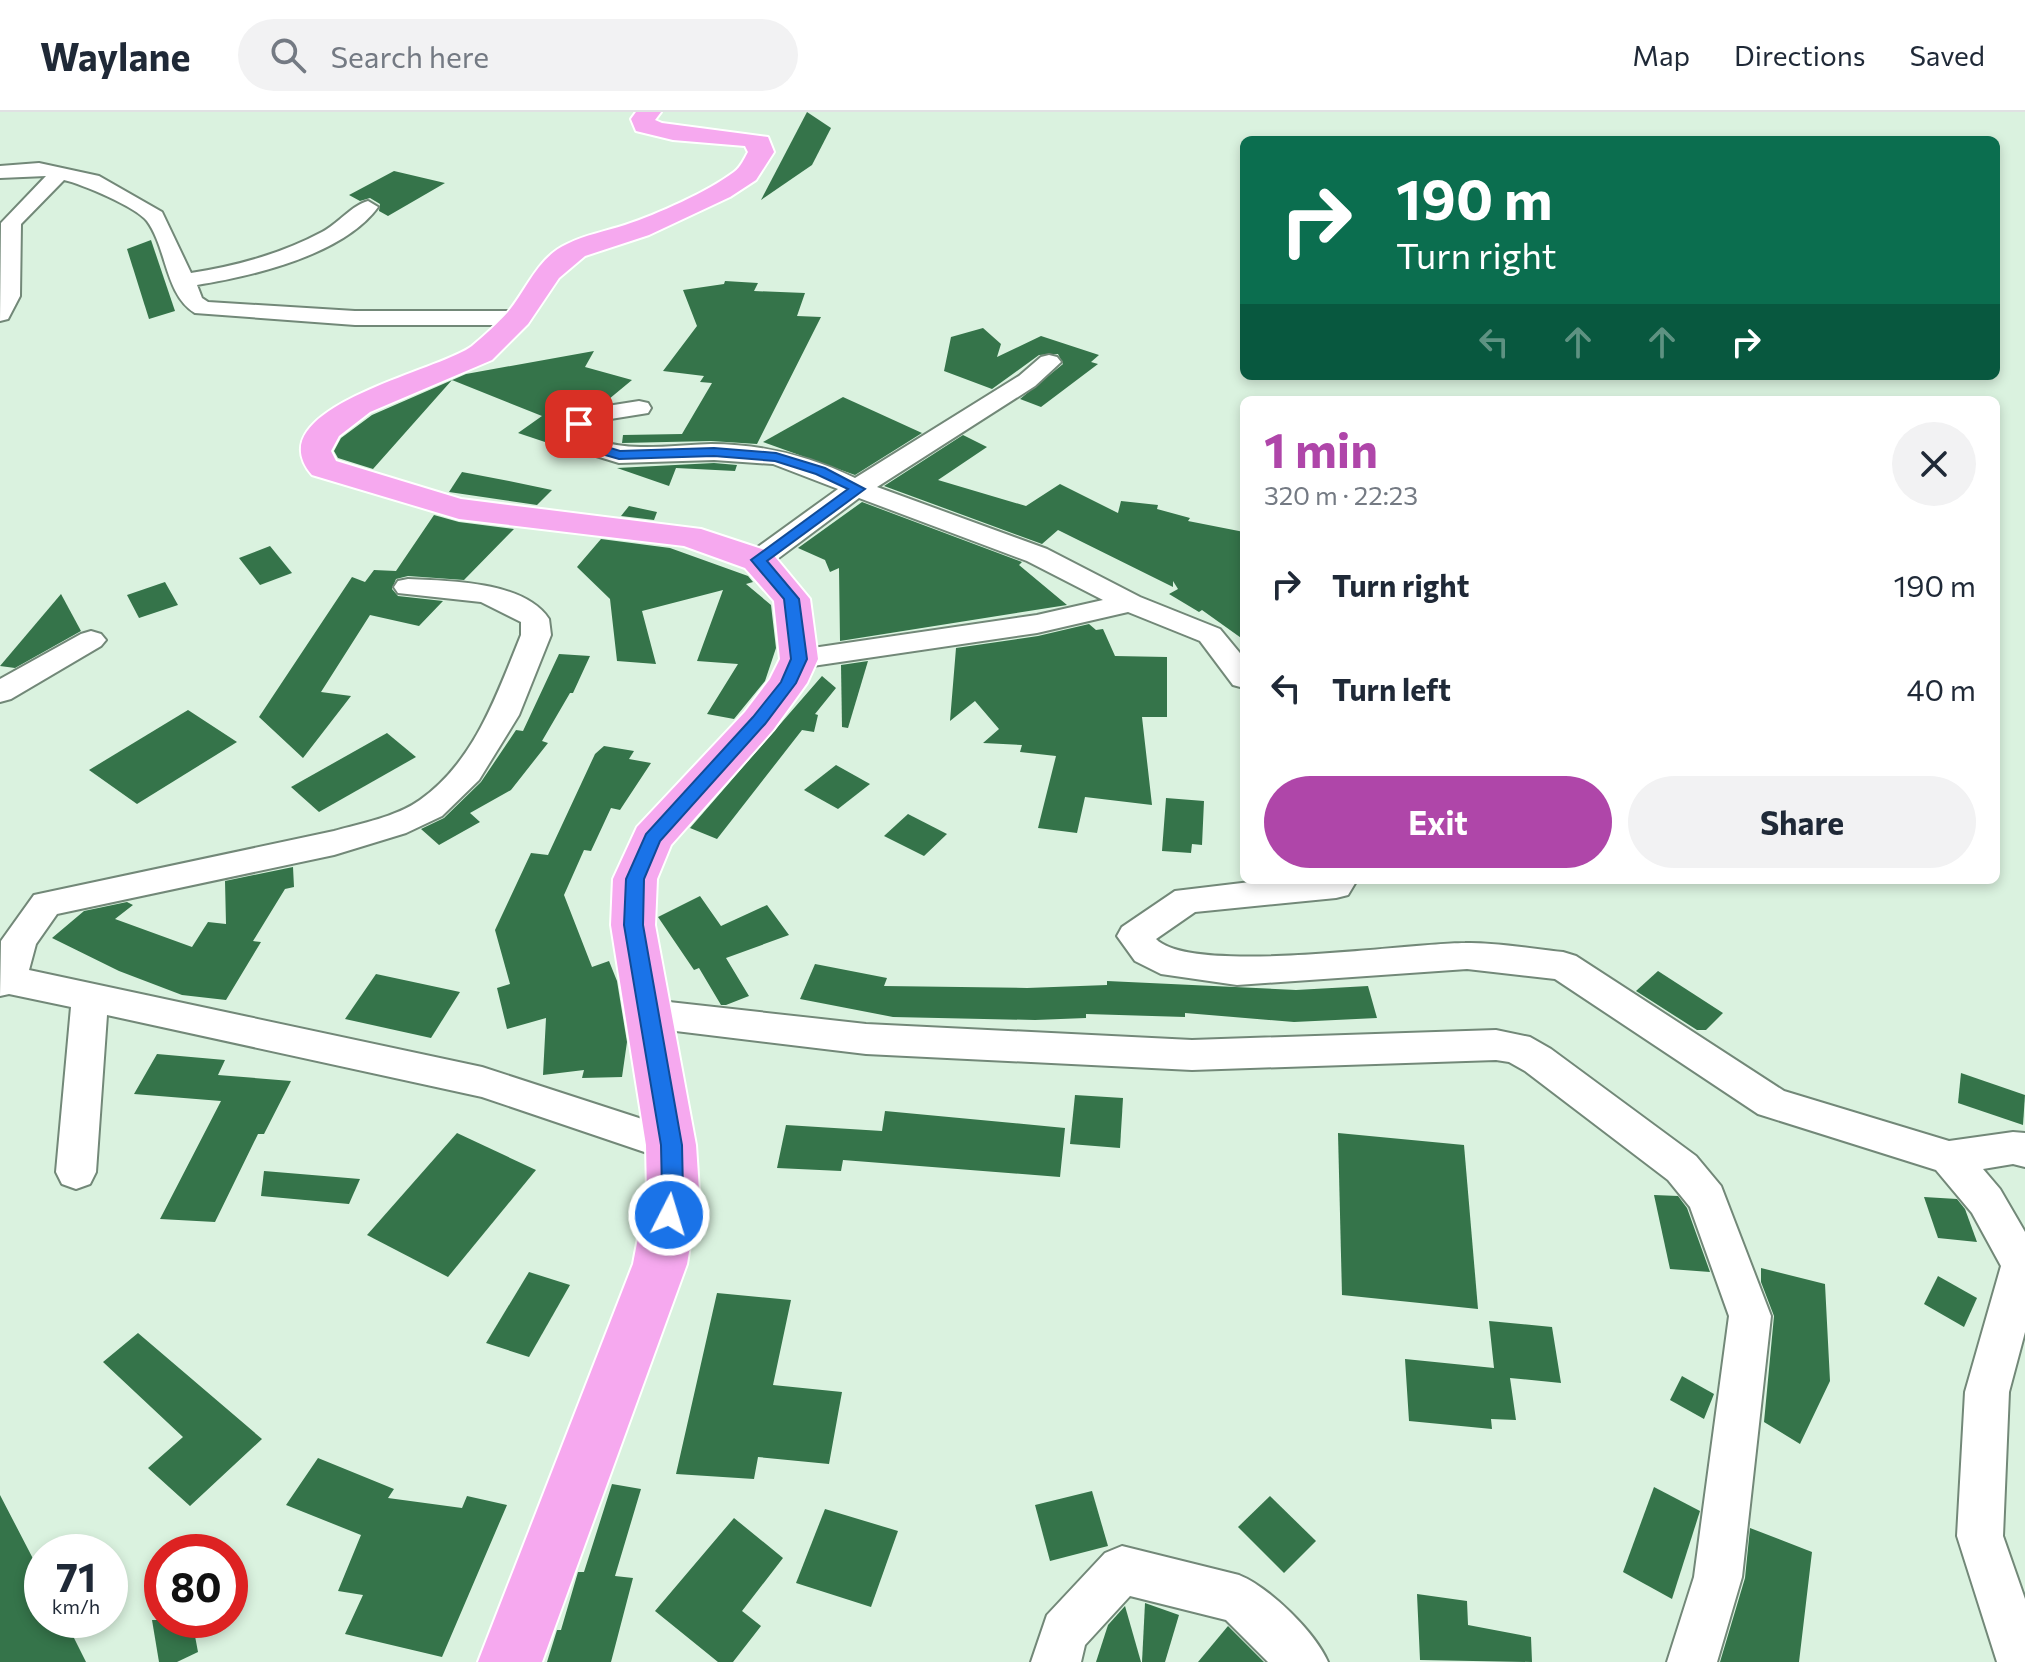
<!DOCTYPE html>
<html lang="en">
<head>
<meta charset="utf-8">
<style>
  body { margin:0; font-family:Commissioner,sans-serif; background:#f2f2f3; color:#1f2937; height:100vh; display:flex; flex-direction:column; font-size:30px; white-space:nowrap }
  * { box-sizing:border-box; margin:0 }
  p { font-size:26px; color:#747a83 }
  .icon { flex:none; width:44px; height:44px; fill:none; stroke:currentColor; stroke-width:2; stroke-linecap:round; stroke-linejoin:round }
  .map { position:relative; flex:1; overflow:hidden }
  .details { position:absolute; left:1240px; top:284px; width:760px; height:488px; display:flex; flex-direction:column; background:#fff; border-radius:12px; box-shadow:0 4px 12px #0003 }
  .details>* { flex:none }
  .hud { position:absolute; left:1240px; top:24px; width:760px; height:244px; border-radius:12px; box-shadow:0 4px 12px #0003; background:#0b6e4f; color:#fff; overflow:hidden }
  .speed { position:absolute; left:24px; top:1422px; display:flex; gap:16px; font-size:40px; font-weight:700; text-align:center }
  .speed>* { display:grid; place-content:center; width:104px; height:104px; border-radius:50%; background:#fff; box-shadow:0 4px 12px #0003; line-height:1 }
  .speed small { font-size:20px; font-weight:400 }
  .speed .limit { border:12px solid #d22; background:#fff; color:#111 }
  .pin { position:absolute; display:grid; place-items:center; width:68px; height:68px; color:#fff; margin:-34px; border-radius:16px; box-shadow:0 4px 12px #0006 }
  .me { position:absolute; width:88px; margin:-44px; rotate:5deg; stroke-linejoin:round; filter:drop-shadow(0 0 6px #0008) }
  .turn { display:flex; align-items:center; gap:28px; height:168px; padding:0 24px; font-size:36px }
  .turn .icon { width:104px; height:104px; stroke-width:2.5 }
  .turn b { display:block; font-size:56px; line-height:68px }
  .lanes { display:flex; align-items:center; height:76px; padding:0 24px; background:#0003; justify-content:center; gap:40px; direction:ltr }
  .lanes .off { opacity:.35 }
  .round { display:grid; place-items:center; flex:none; width:84px; height:84px; border-radius:42px; background:#f2f2f3 }
  .head { display:flex; align-items:center; justify-content:space-between; height:136px; padding:0 24px }
  h1 { font-size:48px; font-weight:700; line-height:60px; color:#af46a9 }
  .primary-button { display:flex; gap:16px; margin-top:auto; padding:16px 24px }
  .primary-button a { flex:1; height:92px; border-radius:48px; background:#af46a9; color:#fff; font-size:32px; font-weight:700; line-height:92px; text-align:center }
  .primary-button a+a { background:#f2f2f3; color:#1f2937 }
  ul { padding:0; list-style:none }
  li { display:flex; align-items:center; gap:24px; height:104px; padding:0 24px }
  li div { flex:1 }
  li b { display:block; font-size:30px }
  li em { font-style:normal }
  header { display:flex; align-items:center; gap:48px; box-sizing:border-box; height:112px; padding:0 40px; background:#fff; border-bottom:2px solid #e0e1e3 }
  header strong { font-size:38px }
  nav { display:flex; gap:44px; margin-inline-start:auto; font-size:28px }
  .search { width:560px; height:72px; background:#f2f2f3; display:flex; align-items:center; gap:20px; box-sizing:border-box; padding:0 28px; border-radius:44px; color:#747a83; font-size:30px }
  .map>svg:first-child { display:block }
  .building { fill:#35744a }
  .lines { fill:none; stroke-linecap:round; stroke-linejoin:round }
  .minor-casing { stroke:#728878; stroke-width:4 }
  .highway-casing { stroke:#fff; stroke-width:4 }
  .minor { fill:#fff; fill-rule:evenodd }
  .highway { fill:#f6a9ef; fill-rule:evenodd }
  .route { fill:#1a73e8; stroke:#114b97; stroke-width:2 }
</style>
</head>
<body>
<header>
<strong>Waylane</strong>
<div class="search"><svg class="icon" aria-label="search" viewBox="0 0 24 24"><circle cx="10" cy="10" r="6"/><path d="M15 15l6 6"/></svg>Search here</div>
<nav><a>Map</a><a>Directions</a><a>Saved</a></nav>
</header>
<div class="map">
<svg width="2025" height="1550" viewBox="0 0 2025 1550">
  <rect width="100%" height="100%" fill="#daf2df"/>
  <g class="building">
    <path d="M 807,0 L 831,16 L 812,53 L 761,88 Z"/>
    <path d="M 394,59 L 445,71 L 388,104 L 379,99 L 380,92 L 370,86 L 360,89 L 349,83 Z"/>
    <path d="M 151,128 L 175,199 L 149,207 L 127,137 Z"/>
    <path d="M 725,169 L 758,171 L 754,179 L 805,181 L 797,204 L 821,205 L 757,332 L 711,329 L 622,331 L 623,323 L 682,322 L 712,271 L 700,270 L 704,264 L 663,259 L 697,214 L 683,178 L 724,172 Z"/>
    <path d="M 983,216 L 1001,232 L 997,245 L 1041,224 L 1099,243 L 1091,250 L 1098,252 L 1041,295 L 1020,287 L 1063,252 L 1058,242 L 1039,243 L 992,277 L 944,259 L 951,225 Z"/>
    <path d="M 594,239 L 585,255 L 632,268 L 603,292 L 580,296 L 564,311 L 567,320 L 551,332 L 518,321 L 542,304 L 452,268 L 373,357 L 338,346 L 334,339 L 341,326 L 372,303 L 466,262 Z"/>
    <path d="M 843,285 L 922,321 L 855,363 L 763,330 Z"/>
    <path d="M 963,323 L 987,335 L 938,368 L 1026,394 L 1060,372 L 1118,401 L 1121,389 L 1158,393 L 1157,397 L 1190,406 L 1188,409 L 1244,420 L 1244,528 L 1202,498 L 1199,500 L 1169,482 L 1178,477 L 1173,469 L 1173,475 L 1058,418 L 1042,432 L 884,374 Z"/>
    <path d="M 714,351 L 737,353 L 735,359 L 676,356 L 669,374 L 617,356 Z"/>
    <path d="M 462,360 L 509,369 L 552,378 L 537,393 L 449,380 Z"/>
    <path d="M 862,390 L 1022,450 L 1019,453 L 1067,493 L 840,529 L 839,456 L 830,460 L 825,448 L 798,436 Z"/>
    <path d="M 629,394 L 657,400 L 654,408 L 621,404 Z"/>
    <path d="M 434,403 L 459,410 L 514,417 L 464,468 L 408,464 L 396,467 L 392,477 L 398,484 L 443,489 L 419,514 L 370,503 L 321,580 L 351,584 L 303,646 L 259,605 L 352,465 L 365,470 L 374,458 L 396,459 Z"/>
    <path d="M 601,427 L 670,436 L 748,464 L 753,470 L 746,472 L 771,493 L 776,536 L 765,569 L 734,607 L 707,602 L 738,552 L 697,549 L 723,478 L 642,499 L 656,552 L 617,549 L 610,487 L 577,455 Z"/>
    <path d="M 270,434 L 292,461 L 260,473 L 239,446 Z"/>
    <path d="M 165,470 L 178,493 L 139,506 L 127,483 Z"/>
    <path d="M 61,482 L 81,519 L 15,556 L 0,554 Z"/>
    <path d="M 1089,512 L 1096,518 L 1103,517 L 1115,544 L 1167,545 L 1167,605 L 1142,605 L 1152,693 L 1085,685 L 1077,721 L 1038,716 L 1056,644 L 1020,640 L 1022,633 L 983,631 L 999,617 L 975,589 L 950,609 L 956,536 L 1038,524 Z"/>
    <path d="M 559,542 L 590,544 L 573,581 L 570,581 L 542,629 L 548,631 L 511,678 L 470,701 L 480,710 L 439,733 L 421,717 L 444,706 L 481,670 L 516,618 L 523,619 Z"/>
    <path d="M 868,549 L 848,616 L 842,615 L 841,553 Z"/>
    <path d="M 822,564 L 836,576 L 815,602 L 818,603 L 814,620 L 802,618 L 717,727 L 690,716 Z"/>
    <path d="M 188,598 L 237,630 L 137,692 L 89,658 Z"/>
    <path d="M 387,621 L 416,645 L 319,700 L 291,675 Z"/>
    <path d="M 604,634 L 634,639 L 629,647 L 651,651 L 620,698 L 611,696 L 591,739 L 584,738 L 564,783 L 592,855 L 609,849 L 617,869 L 627,930 L 622,965 L 582,966 L 584,958 L 543,963 L 546,906 L 507,917 L 497,876 L 510,872 L 495,818 L 531,741 L 548,743 L 595,642 Z"/>
    <path d="M 836,653 L 870,672 L 838,697 L 804,678 Z"/>
    <path d="M 1166,686 L 1204,689 L 1202,733 L 1192,732 L 1191,741 L 1162,739 Z"/>
    <path d="M 908,702 L 947,722 L 924,744 L 884,724 Z"/>
    <path d="M 293,755 L 294,775 L 285,777 L 253,829 L 261,830 L 226,888 L 182,883 L 119,859 L 52,826 L 84,799 L 127,790 L 133,793 L 115,807 L 192,835 L 208,810 L 226,812 L 225,769 Z"/>
    <path d="M 700,784 L 721,814 L 767,793 L 789,823 L 726,846 L 749,884 L 726,893 L 721,893 L 699,856 L 694,858 L 658,805 Z"/>
    <path d="M 815,852 L 887,866 L 884,874 L 1027,876 L 1107,873 L 1107,869 L 1296,878 L 1368,874 L 1377,906 L 1294,910 L 1185,901 L 1185,905 L 1086,902 L 1086,906 L 1035,908 L 893,905 L 800,887 Z"/>
    <path d="M 1658,859 L 1723,901 L 1706,918 L 1697,918 L 1636,879 Z"/>
    <path d="M 376,862 L 460,880 L 431,926 L 345,907 Z"/>
    <path d="M 157,942 L 225,948 L 218,963 L 291,969 L 264,1022 L 258,1022 L 215,1110 L 160,1107 L 221,989 L 134,982 Z"/>
    <path d="M 1961,961 L 2025,983 L 2023,1013 L 1958,991 Z"/>
    <path d="M 1075,983 L 1123,986 L 1120,1036 L 1070,1032 Z"/>
    <path d="M 885,999 L 1065,1016 L 1060,1065 L 843,1048 L 841,1059 L 777,1056 L 786,1013 L 882,1019 Z"/>
    <path d="M 457,1021 L 536,1058 L 448,1165 L 367,1123 Z"/>
    <path d="M 1338,1021 L 1464,1033 L 1478,1197 L 1342,1183 Z"/>
    <path d="M 264,1059 L 360,1067 L 349,1092 L 261,1084 Z"/>
    <path d="M 1654,1083 L 1678,1084 L 1687,1096 L 1710,1160 L 1670,1157 Z"/>
    <path d="M 1924,1085 L 1957,1087 L 1965,1097 L 1977,1130 L 1938,1126 Z"/>
    <path d="M 1761,1156 L 1825,1172 L 1830,1269 L 1800,1332 L 1764,1310 L 1774,1204 L 1761,1170 Z"/>
    <path d="M 529,1160 L 570,1173 L 529,1245 L 486,1231 Z"/>
    <path d="M 1938,1164 L 1977,1186 L 1964,1215 L 1924,1192 Z"/>
    <path d="M 717,1181 L 791,1188 L 773,1273 L 842,1280 L 829,1352 L 758,1345 L 754,1367 L 676,1362 Z"/>
    <path d="M 1489,1209 L 1552,1215 L 1561,1271 L 1510,1266 L 1516,1308 L 1491,1307 L 1492,1317 L 1409,1309 L 1405,1247 L 1494,1256 Z"/>
    <path d="M 138,1221 L 262,1327 L 190,1394 L 148,1356 L 183,1325 L 103,1250 Z"/>
    <path d="M 1682,1264 L 1714,1282 L 1704,1307 L 1670,1288 Z"/>
    <path d="M 318,1346 L 394,1377 L 388,1386 L 462,1396 L 467,1384 L 507,1393 L 442,1545 L 345,1522 L 363,1483 L 338,1479 L 361,1423 L 286,1393 Z"/>
    <path d="M 612,1372 L 641,1377 L 615,1464 L 633,1466 L 611,1550 L 547,1550 L 557,1518 L 561,1518 L 578,1460 L 584,1460 Z"/>
    <path d="M 1654,1375 L 1700,1399 L 1672,1487 L 1623,1460 Z"/>
    <path d="M 1092,1379 L 1108,1434 L 1050,1449 L 1035,1393 Z"/>
    <path d="M 0,1383 L 42,1464 L 42,1508 L 65,1508 L 86,1550 L 0,1550 Z"/>
    <path d="M 1270,1384 L 1316,1429 L 1284,1461 L 1238,1415 Z"/>
    <path d="M 825,1397 L 898,1419 L 871,1495 L 796,1471 Z"/>
    <path d="M 734,1406 L 783,1446 L 742,1499 L 761,1514 L 733,1550 L 718,1550 L 655,1499 Z"/>
    <path d="M 1750,1416 L 1812,1440 L 1799,1550 L 1720,1550 L 1745,1466 Z"/>
    <path d="M 1417,1482 L 1467,1489 L 1468,1513 L 1531,1525 L 1532,1550 L 1420,1548 Z"/>
    <path d="M 1145,1491 L 1179,1503 L 1165,1550 L 1142,1550 Z"/>
    <path d="M 1125,1494 L 1141,1550 L 1096,1550 L 1108,1513 Z"/>
    <path d="M 152,1508 L 192,1508 L 198,1540 L 177,1550 L 159,1550 Z"/>
    <path d="M 1228,1514 L 1264,1550 L 1198,1550 Z"/>
  </g>
  <g class="lines">
    <defs>
      <g id="minor">
        <path d="M 39,51 L 99,64 L 162,100 L 191,161 C 236,154 281,142 322,120 C 338,112 352,93 368,89 L 378,95 C 343,143 253,164 197,173 L 202,186 L 208,190 L 355,199 L 518,199 L 526,201 L 529,206 L 526,211 L 518,213 L 355,213 L 195,201 C 165,183 167,136 147,109 C 136,95 82,72 64,68 L 21,112 L 20,184 L 8,207 L 0,209 L 1,111 L 46,64 L 0,66 L 0,54 Z"/>
        <path d="M 1049,243 L 1057,245 L 1061,250 L 1035,274 L 877,375 L 1047,437 L 1140,485 L 1220,517 L 1244,546 L 1244,576 L 1233,573 L 1200,529 L 1128,500 L 1037,521 L 799,556 L 789,554 L 784,547 L 789,540 L 799,538 L 1037,503 L 1103,488 L 1027,449 L 859,386 L 768,454 L 758,456 L 748,454 L 744,448 L 748,442 L 838,377 L 773,352 L 714,348 L 619,351 L 580,339 L 567,312 L 582,298 L 639,289 L 648,291 L 651,296 L 648,301 L 598,309 L 592,314 L 599,329 C 635,340 674,333 711,332 C 762,332 809,344 855,366 L 1019,264 L 1041,245 Z"/>
        <path d="M 408,467 C 449,469 524,469 549,507 L 551,523 L 519,603 L 479,668 L 442,704 L 406,721 L 334,743 L 57,802 L 36,832 L 29,858 L 482,955 L 685,1021 L 691,1033 L 685,1045 L 671,1049 L 482,985 L 107,903 L 96,1060 L 90,1072 L 76,1077 L 62,1072 L 56,1060 L 71,895 L 9,882 L 0,884 L 1,829 L 34,783 L 334,719 C 362,711 396,705 420,688 C 475,649 497,582 521,523 L 521,510 L 481,490 L 398,481 L 394,475 L 398,469 Z"/>
        <path d="M 91,519 L 101,522 L 106,528 L 101,534 L 11,587 L 0,590 L 0,567 L 81,522 Z"/>
        <path d="M 1267,768 L 1357,768 L 1348,783 L 1336,786 L 1195,800 L 1156,827 C 1192,864 1407,831 1465,831 C 1497,830 1531,837 1563,840 L 1576,844 L 1784,979 L 1949,1029 L 2013,1020 L 2025,1021 L 2025,1055 L 2013,1052 L 1983,1057 L 2000,1077 L 2025,1120 L 2025,1220 L 2009,1280 L 2003,1424 L 2025,1487 L 2025,1550 L 1997,1550 L 1957,1424 L 1965,1280 L 2001,1154 L 1972,1101 L 1936,1058 L 1758,1002 L 1555,867 L 1467,857 L 1237,873 L 1161,862 L 1135,849 L 1117,824 L 1122,815 L 1175,779 Z"/>
        <path d="M 651,888 L 866,912 L 1192,928 L 1496,918 L 1530,925 L 1551,937 L 1696,1044 L 1721,1074 L 1771,1204 L 1742,1465 L 1717,1550 L 1667,1550 L 1694,1465 L 1729,1204 L 1690,1095 L 1668,1068 L 1525,959 L 1509,950 L 1496,948 L 1192,958 L 866,942 L 651,916 L 638,912 L 633,902 L 638,892 Z"/>
        <path d="M 1122,1434 L 1239,1463 C 1269,1475 1315,1520 1328,1550 L 1268,1550 L 1226,1508 L 1130,1484 L 1085,1533 L 1081,1550 L 1031,1550 L 1047,1503 L 1105,1441 Z"/>
      </g>
      <path id="highway" d="M 636,0 L 661,0 L 655,8 L 662,11 L 768,25 L 774,40 L 756,68 L 730,85 L 649,123 L 585,144 L 559,166 L 528,212 L 492,248 L 370,300 L 339,324 L 331,339 L 336,349 L 461,387 L 701,417 L 771,440 L 810,487 L 818,547 L 807,571 L 773,618 L 671,733 L 657,767 L 655,813 L 696,1033 L 699,1079 L 687,1152 L 542,1550 L 478,1550 L 633,1152 L 647,1079 L 646,1033 L 611,813 L 613,767 L 637,715 L 745,600 L 770,567 L 780,547 L 774,489 L 745,456 L 684,434 L 459,407 L 312,363 C 254,296 440,259 472,234 C 484,224 498,211 508,200 C 527,177 538,145 567,132 C 585,123 606,119 625,113 C 658,102 707,80 734,60 C 741,55 744,47 748,40 L 745,34 L 673,28 L 636,19 L 631,7 Z"/>
    </defs>
    <use href="#minor" class="minor-casing"/>
    <use href="#highway" class="highway-casing"/>
    <use href="#minor" class="minor"/>
    <use href="#highway" class="highway"/>
  </g>
  <path class="route" d="M 579,308 L 586,312 L 594,331 L 620,339 L 714,336 L 776,341 L 825,356 L 865,377 L 767,449 L 799,487 L 807,547 L 796,571 L 765,612 L 660,729 L 644,767 L 643,813 L 682,1033 L 683,1079 L 676,1110 L 669,1113 L 661,1110 L 658,1103 L 662,1079 L 661,1033 L 624,813 L 626,767 L 646,722 L 753,605 L 781,570 L 791,547 L 784,487 L 751,448 L 848,377 L 816,362 L 775,349 L 714,344 L 619,347 L 584,337 L 573,312 Z"/>
</svg>
<div class="speed"><div>71<small>km/h</small></div><div class="limit">80</div></div>
<div class="pin" style="left:579px;top:312px;background:#d93025"><svg class="icon" aria-label="arrive" viewBox="0 0 24 24"><path d="M6 21V4h12l-3 4 3 4H6"/></svg></div>
<svg class="me" style="left:669px;top:1103px" viewBox="-20 -20 40 40"><circle r="17" fill="#1a73e8" stroke="#fff" stroke-width="3"/><path d="M0-11L8 9 0 5-8 9z" fill="#fff"/></svg>
<div class="hud">
<div class="turn"><svg class="icon" aria-label="right" viewBox="0 0 24 24"><path d="M7 20v-9h11M14 6l5 5-5 5"/></svg><div><b>190 m</b>Turn right</div></div>
<div class="lanes"><svg class="icon off" aria-label="left" viewBox="0 0 24 24"><path d="M17 20v-9H6M10 6l-5 5 5 5"/></svg><svg class="icon off" aria-label="ahead" viewBox="0 0 24 24"><path d="M12 20V5M6 11l6-6 6 6"/></svg><svg class="icon off" aria-label="ahead" viewBox="0 0 24 24"><path d="M12 20V5M6 11l6-6 6 6"/></svg><svg class="icon" aria-label="right" viewBox="0 0 24 24"><path d="M7 20v-9h11M14 6l5 5-5 5"/></svg></div>
</div>
<section class="details">
<div class="head"><div><h1>1 min</h1><p>320 m · 22:23</p></div><a class="round"><svg class="icon" aria-label="close" viewBox="0 0 24 24"><path d="M6 6l12 12M18 6L6 18"/></svg></a></div>
<ul>
<li><svg class="icon" aria-label="right" viewBox="0 0 24 24"><path d="M7 20v-9h11M14 6l5 5-5 5"/></svg><div><b>Turn right</b></div><em>190 m</em></li>
<li><svg class="icon" aria-label="left" viewBox="0 0 24 24"><path d="M17 20v-9H6M10 6l-5 5 5 5"/></svg><div><b>Turn left</b></div><em>40 m</em></li>
</ul>
<div class="primary-button"><a>Exit</a><a>Share</a></div>
</section>
</div>
</body>
</html>
